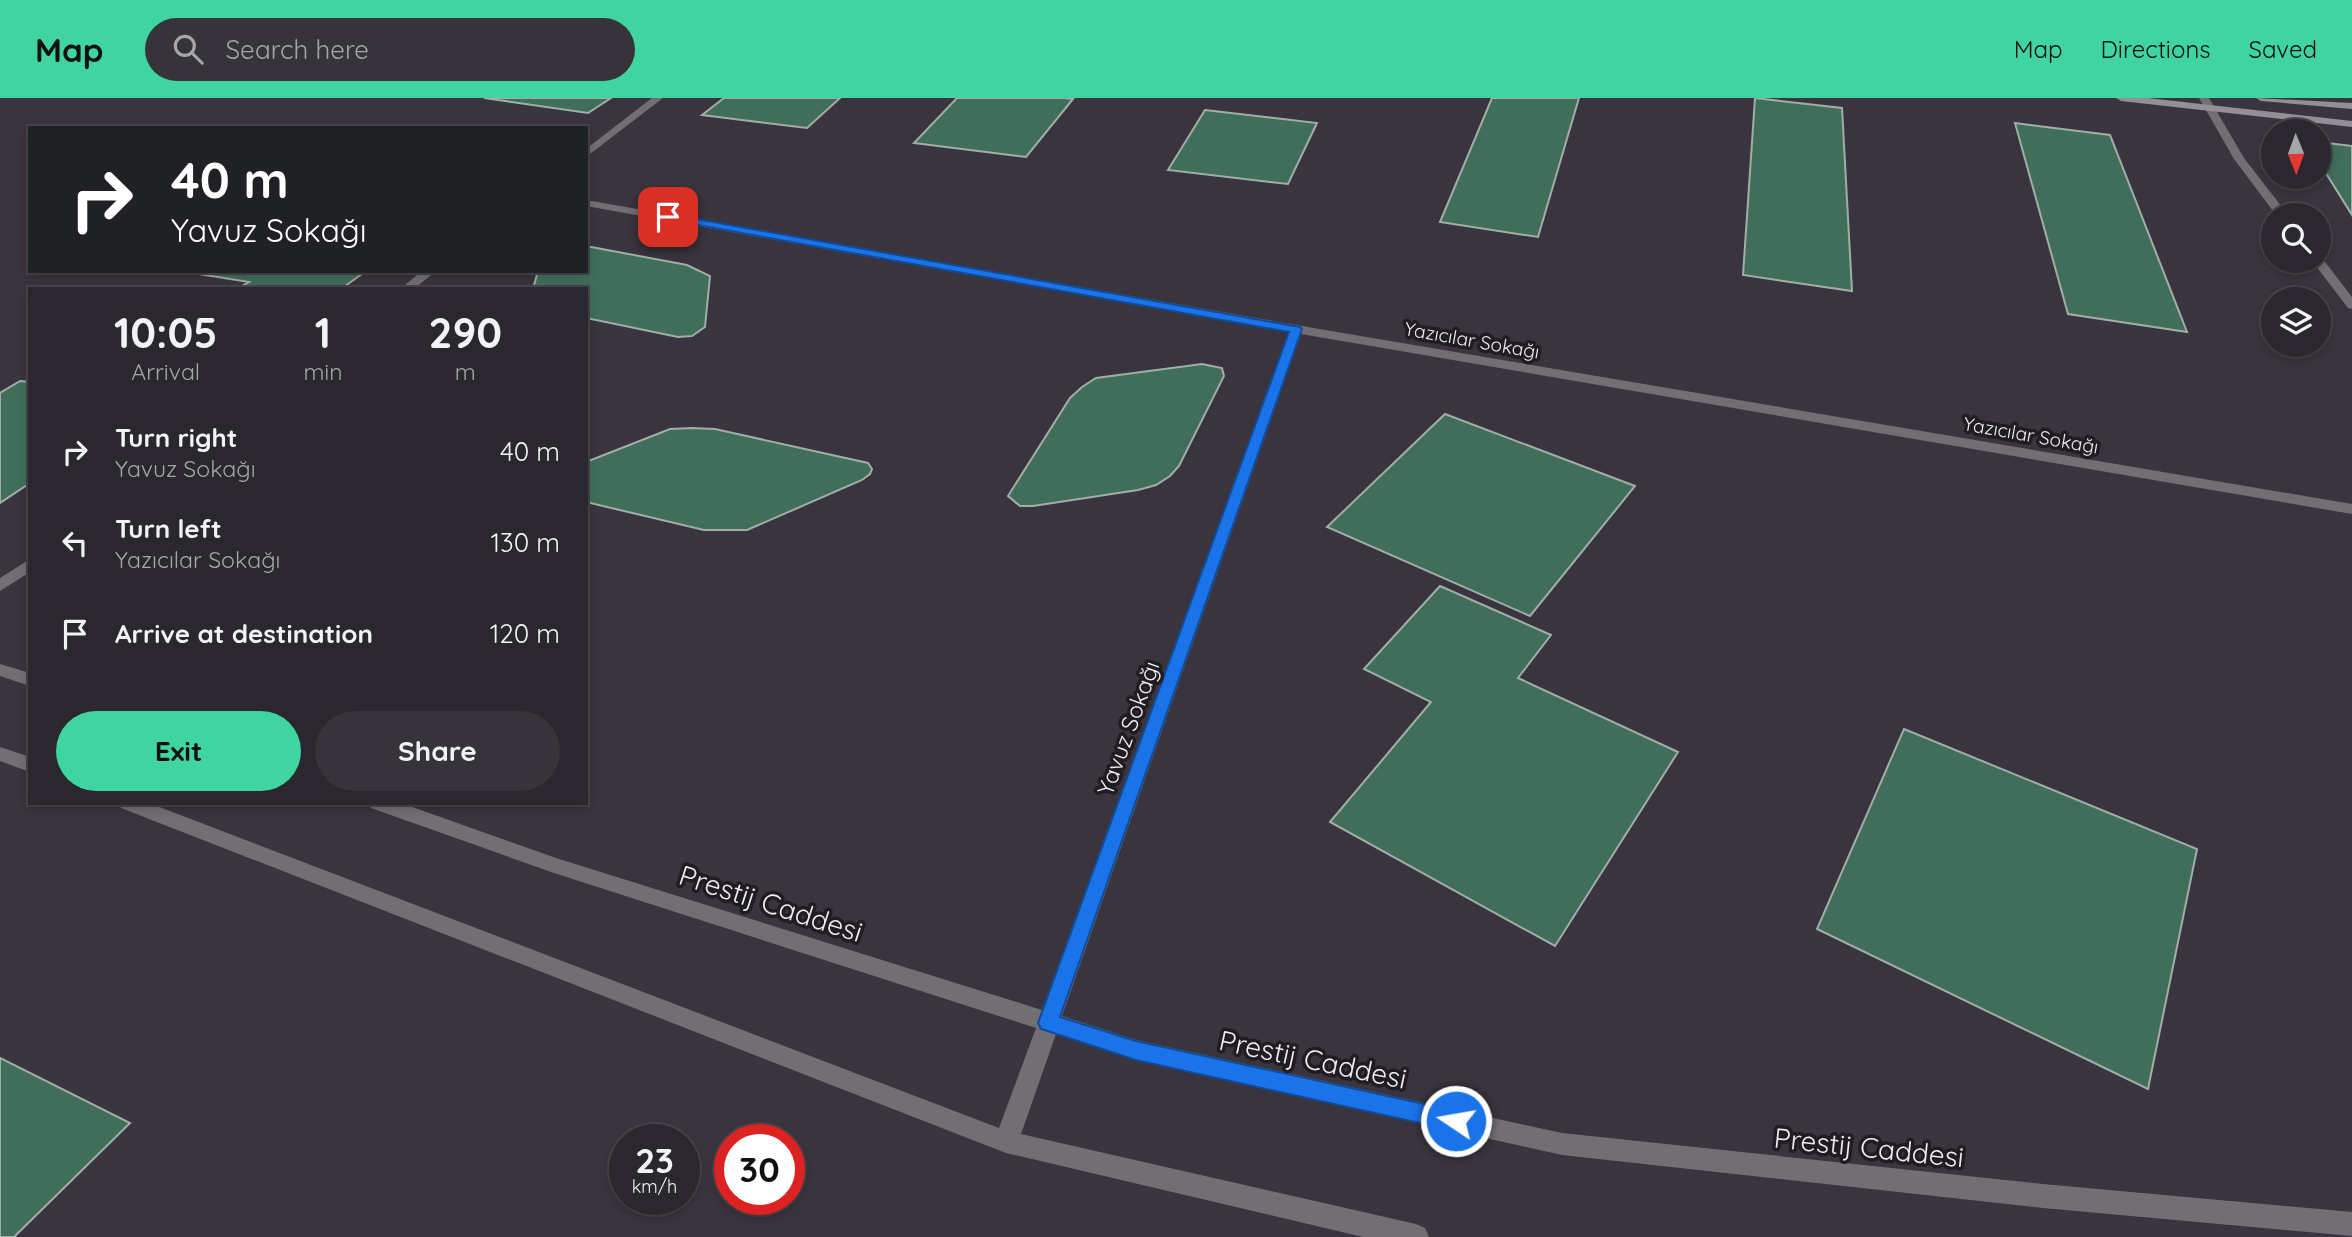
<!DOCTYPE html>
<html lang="en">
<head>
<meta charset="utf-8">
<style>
  body { margin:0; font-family:Quicksand,sans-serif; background:#37333a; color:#f1f3f6; height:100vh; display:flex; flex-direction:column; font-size:26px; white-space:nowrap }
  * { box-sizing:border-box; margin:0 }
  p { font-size:23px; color:#a6a5aa }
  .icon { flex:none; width:38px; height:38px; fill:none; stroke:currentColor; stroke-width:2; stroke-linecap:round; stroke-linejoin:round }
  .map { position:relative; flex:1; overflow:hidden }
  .panel { position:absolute; left:28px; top:189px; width:560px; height:518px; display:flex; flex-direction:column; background:#2b272e; border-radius:0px; box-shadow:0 4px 10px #0003,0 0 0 2px #47444a }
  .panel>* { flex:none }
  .top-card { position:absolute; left:28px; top:28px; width:560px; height:147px; border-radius:0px; box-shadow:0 4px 10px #0003,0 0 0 2px #47444a; background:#202124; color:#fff; overflow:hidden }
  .needle { width:46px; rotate:179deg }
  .tools { position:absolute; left:2261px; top:21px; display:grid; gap:14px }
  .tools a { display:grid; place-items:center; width:70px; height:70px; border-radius:50%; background:#2b272e; box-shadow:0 4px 10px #0003,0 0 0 2px #47444a; font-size:35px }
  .speed { position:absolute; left:609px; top:1026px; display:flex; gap:14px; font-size:35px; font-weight:700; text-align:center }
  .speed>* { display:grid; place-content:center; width:91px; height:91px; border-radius:50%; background:#2b272e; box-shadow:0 4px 10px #0003,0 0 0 2px #47444a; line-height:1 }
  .speed small { font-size:18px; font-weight:400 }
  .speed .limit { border:10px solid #d22; background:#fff; color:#111 }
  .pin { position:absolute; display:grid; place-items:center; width:60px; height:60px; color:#fff; margin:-30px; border-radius:14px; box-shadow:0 4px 10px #0006 }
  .me { position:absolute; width:77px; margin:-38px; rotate:282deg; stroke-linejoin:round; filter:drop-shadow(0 0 5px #0008) }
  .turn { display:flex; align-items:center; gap:24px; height:147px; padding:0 28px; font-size:32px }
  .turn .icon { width:91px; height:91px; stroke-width:2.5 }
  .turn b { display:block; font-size:49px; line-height:60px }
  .eta { display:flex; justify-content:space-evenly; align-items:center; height:119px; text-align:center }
  .eta b { font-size:42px; font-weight:800; line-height:49px }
  .action { display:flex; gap:14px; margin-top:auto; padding:14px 28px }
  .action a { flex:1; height:80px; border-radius:42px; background:#3fd4a2; color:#111; font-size:28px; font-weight:800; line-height:80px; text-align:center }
  .action a+a { background:#37333a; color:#f1f3f6 }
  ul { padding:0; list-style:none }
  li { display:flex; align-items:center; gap:21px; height:91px; padding:0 28px }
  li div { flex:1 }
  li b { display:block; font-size:26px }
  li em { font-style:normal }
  header { display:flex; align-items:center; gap:42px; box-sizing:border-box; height:98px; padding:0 35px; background:#3fd4a2; color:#111 }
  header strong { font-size:33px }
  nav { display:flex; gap:38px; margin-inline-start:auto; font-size:24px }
  .search { width:490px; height:63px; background:#37333a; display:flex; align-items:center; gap:18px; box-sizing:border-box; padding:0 24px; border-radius:38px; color:#a6a5aa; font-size:26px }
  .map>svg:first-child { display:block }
  .building { fill:#406e5b; stroke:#a1aea8; stroke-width:2 }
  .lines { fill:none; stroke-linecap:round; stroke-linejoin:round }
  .minor { fill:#726f74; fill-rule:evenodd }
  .secondary { fill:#928f96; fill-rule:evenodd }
  .route { fill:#1a73e8; stroke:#114b97; stroke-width:2 }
  .labels { text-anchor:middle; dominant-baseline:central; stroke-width:7; stroke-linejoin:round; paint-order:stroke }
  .far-street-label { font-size:19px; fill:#eeebf1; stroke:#1f1d21 }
  .street-label { font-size:23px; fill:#eeebf1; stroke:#1f1d21 }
  .near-street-label { font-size:28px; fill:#eeebf1; stroke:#1f1d21 }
</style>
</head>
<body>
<header>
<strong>Map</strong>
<div class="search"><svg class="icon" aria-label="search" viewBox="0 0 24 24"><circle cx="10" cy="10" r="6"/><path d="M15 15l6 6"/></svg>Search here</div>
<nav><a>Map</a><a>Directions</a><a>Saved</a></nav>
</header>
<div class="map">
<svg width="2352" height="1139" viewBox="0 0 2352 1139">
  <rect width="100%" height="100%" fill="#39343d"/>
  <g class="building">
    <path d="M 484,0 L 611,0 L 588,15 Z"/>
    <path d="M 724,0 L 840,0 L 807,30 L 702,17 Z"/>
    <path d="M 957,0 L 1064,0 L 1073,1 L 1026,59 L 914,45 Z"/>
    <path d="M 1492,0 L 1579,0 L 1538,139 L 1440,124 Z"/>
    <path d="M 1755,0 L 1842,10 L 1852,193 L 1743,177 Z"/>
    <path d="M 1205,12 L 1317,25 L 1288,86 L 1168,72 Z"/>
    <path d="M 2015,25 L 2110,37 L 2187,234 L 2068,216 Z"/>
    <path d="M 2319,44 L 2352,48 L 2352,117 L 2319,64 Z"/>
    <path d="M 586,148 L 687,167 L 710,178 L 705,229 L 692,238 L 678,239 L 586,220 L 586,191 L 533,191 L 538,173 L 586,173 Z"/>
    <path d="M 180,173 L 366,173 L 341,191 L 257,191 L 242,188 L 249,184 Z"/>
    <path d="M 1202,266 L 1222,270 L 1224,278 L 1179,368 L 1170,378 L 1156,387 L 1138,392 L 1033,408 L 1020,408 L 1008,398 L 1070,300 L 1082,289 L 1096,280 Z"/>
    <path d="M 20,283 L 30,284 L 30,385 L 0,405 L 0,295 Z"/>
    <path d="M 1445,316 L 1635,388 L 1530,518 L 1327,429 Z"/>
    <path d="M 692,330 L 715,331 L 868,365 L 872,371 L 870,376 L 862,382 L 747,432 L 704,432 L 586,404 L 586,364 L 670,331 Z"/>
    <path d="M 1440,488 L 1551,537 L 1518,580 L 1678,654 L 1555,848 L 1330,724 L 1431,604 L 1364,571 Z"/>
    <path d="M 1904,631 L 2197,751 L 2148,991 L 1817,831 Z"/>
    <path d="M 0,960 L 130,1025 L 14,1139 L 0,1139 Z"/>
  </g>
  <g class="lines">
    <g class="minor">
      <path d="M 652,0 L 663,0 L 586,59 L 586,51 Z"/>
      <path d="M 2199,0 L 2209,0 L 2244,60 L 2288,117 L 2276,117 L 2234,61 Z"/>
      <path d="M 586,102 L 1296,227 L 2352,406 L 2352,416 L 1301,236 L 1062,918 L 1136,942 L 1562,1035 L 2043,1086 L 2352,1114 L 2352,1138 L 2043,1110 L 1562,1057 L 1136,962 L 1056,936 L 1021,1036 L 1416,1126 L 1425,1130 L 1429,1139 L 1363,1139 L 1006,1055 L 121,710 L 118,705 L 149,705 L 999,1030 L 1036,930 L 554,775 L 371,710 L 368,705 L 401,705 L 556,760 L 1042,912 L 1289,234 L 586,108 Z"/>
      <path d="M 2319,160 L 2322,160 L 2352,199 L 2352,211 L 2348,210 L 2312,163 L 2319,163 Z"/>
      <path d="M 422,173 L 436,173 L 414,191 L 400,191 Z"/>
      <path d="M 30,461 L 30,474 L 0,493 L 0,480 Z"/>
      <path d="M 0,566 L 30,575 L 30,588 L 0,578 Z"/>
      <path d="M 0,649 L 30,659 L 30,674 L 0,663 Z"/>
    </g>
    <g class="secondary">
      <path d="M 2116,0 L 2148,0 L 2352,23 L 2352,29 L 2121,3 Z"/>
      <path d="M 2256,0 L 2352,5 L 2352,11 L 2261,3 Z"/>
    </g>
  </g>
  <path class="route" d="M 668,116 L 1300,229 L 1302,231 L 1060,919 L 1136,943 L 1456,1013 L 1463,1016 L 1467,1023 L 1463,1030 L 1456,1033 L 1136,962 L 1041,931 L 1038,925 L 1289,234 L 664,121 L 663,119 Z"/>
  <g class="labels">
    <g class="far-street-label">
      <text transform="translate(1472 242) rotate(10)">Yazıcılar Sokağı</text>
      <text transform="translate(2031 337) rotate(10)">Yazıcılar Sokağı</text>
    </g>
    <g class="street-label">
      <text transform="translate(1128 630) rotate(-70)">Yavuz Sokağı</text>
    </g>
    <g class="near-street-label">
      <text transform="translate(771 805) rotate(18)">Prestij Caddesi</text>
      <text transform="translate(1313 961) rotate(12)">Prestij Caddesi</text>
      <text transform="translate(1869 1049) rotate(6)">Prestij Caddesi</text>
    </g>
  </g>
</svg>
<div class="tools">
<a><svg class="needle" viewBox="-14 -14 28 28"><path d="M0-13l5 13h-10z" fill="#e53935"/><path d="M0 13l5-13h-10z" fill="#a6a5aa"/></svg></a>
<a><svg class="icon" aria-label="search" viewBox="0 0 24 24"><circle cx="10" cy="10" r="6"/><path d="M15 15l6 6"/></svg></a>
<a><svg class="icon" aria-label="layers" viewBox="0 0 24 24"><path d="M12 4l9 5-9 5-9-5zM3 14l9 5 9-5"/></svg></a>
</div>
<div class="speed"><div>23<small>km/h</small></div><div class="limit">30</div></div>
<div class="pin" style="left:668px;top:119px;background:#d93025"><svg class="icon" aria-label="arrive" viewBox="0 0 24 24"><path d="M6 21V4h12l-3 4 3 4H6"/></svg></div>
<svg class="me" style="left:1456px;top:1023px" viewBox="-20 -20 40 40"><circle r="17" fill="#1a73e8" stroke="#fff" stroke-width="3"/><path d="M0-11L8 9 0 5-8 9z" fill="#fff"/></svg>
<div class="top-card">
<div class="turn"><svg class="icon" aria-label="right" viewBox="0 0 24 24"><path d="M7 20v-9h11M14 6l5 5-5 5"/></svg><div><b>40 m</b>Yavuz Sokağı</div></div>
</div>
<section class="panel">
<div class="eta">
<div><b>10:05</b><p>Arrival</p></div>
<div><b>1</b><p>min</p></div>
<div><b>290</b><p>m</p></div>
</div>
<ul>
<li><svg class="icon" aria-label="right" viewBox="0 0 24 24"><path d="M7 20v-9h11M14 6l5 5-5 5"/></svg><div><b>Turn right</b><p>Yavuz Sokağı</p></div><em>40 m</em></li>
<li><svg class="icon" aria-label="left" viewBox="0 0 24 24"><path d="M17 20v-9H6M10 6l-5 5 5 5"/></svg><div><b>Turn left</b><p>Yazıcılar Sokağı</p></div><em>130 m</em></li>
<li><svg class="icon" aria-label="arrive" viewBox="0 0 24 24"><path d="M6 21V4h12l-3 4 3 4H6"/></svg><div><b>Arrive at destination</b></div><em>120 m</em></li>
</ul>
<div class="action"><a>Exit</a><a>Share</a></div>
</section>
</div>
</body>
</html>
